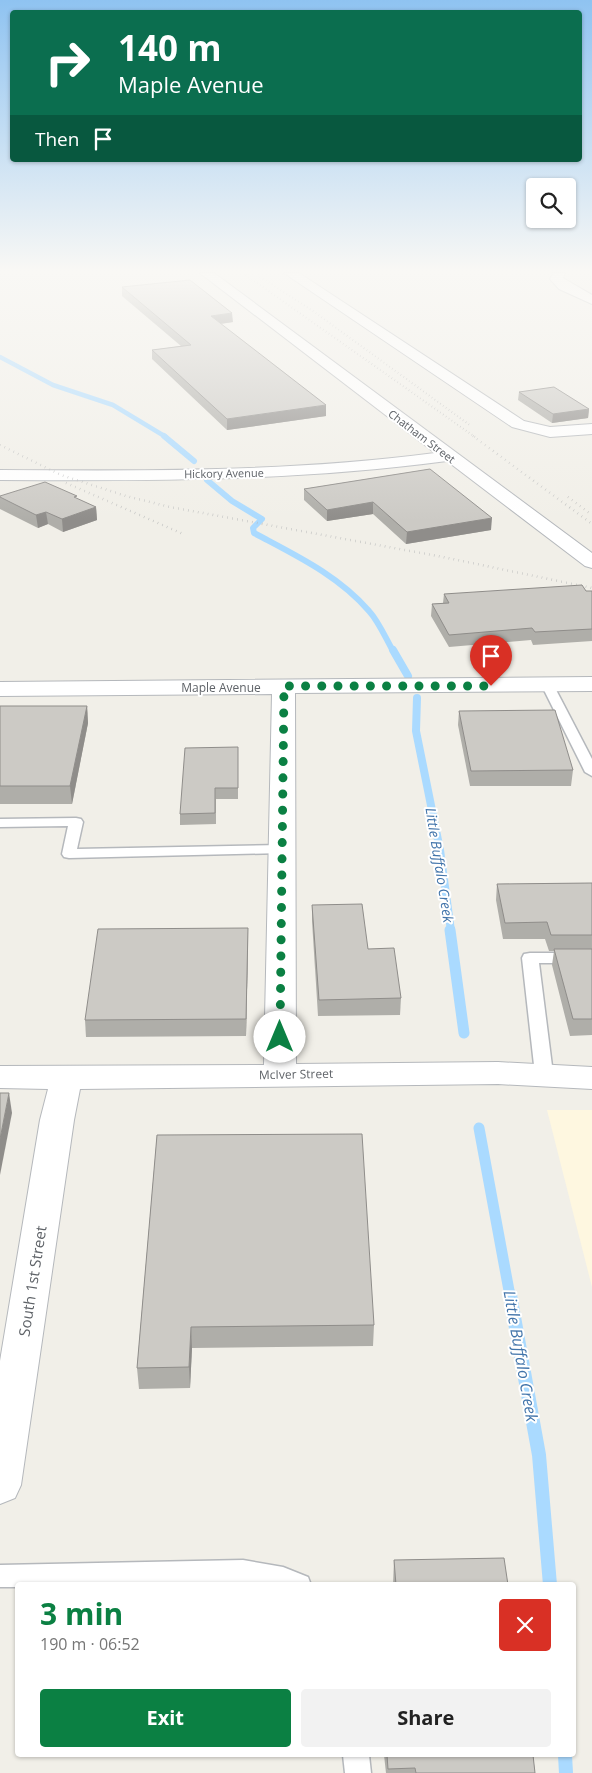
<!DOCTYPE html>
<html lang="en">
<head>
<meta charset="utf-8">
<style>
  body { margin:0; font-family:"Open Sans",sans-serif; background:#f2f2f2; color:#222; height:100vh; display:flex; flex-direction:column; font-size:19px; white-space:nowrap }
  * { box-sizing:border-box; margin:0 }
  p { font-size:16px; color:#767676 }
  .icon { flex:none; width:28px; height:28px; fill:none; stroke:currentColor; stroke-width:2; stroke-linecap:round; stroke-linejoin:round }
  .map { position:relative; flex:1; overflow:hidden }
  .details { position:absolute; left:15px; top:1582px; width:561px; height:175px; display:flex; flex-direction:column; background:#fff; border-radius:5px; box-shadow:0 1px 4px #0004 }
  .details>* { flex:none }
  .hud { position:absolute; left:10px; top:10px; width:572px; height:152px; border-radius:5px; box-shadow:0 1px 4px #0004; background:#0b6e4f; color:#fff; overflow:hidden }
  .fabs { position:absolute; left:526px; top:178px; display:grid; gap:10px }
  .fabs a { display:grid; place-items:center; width:50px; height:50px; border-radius:5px; background:#fff; box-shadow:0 1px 4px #0004; font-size:25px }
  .pin { position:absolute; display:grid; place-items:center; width:42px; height:42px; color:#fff; margin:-51px -21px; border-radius:50% 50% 50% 0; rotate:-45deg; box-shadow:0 0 5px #0007 }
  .pin .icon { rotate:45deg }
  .me { position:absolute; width:55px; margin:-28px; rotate:0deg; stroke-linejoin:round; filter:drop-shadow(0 0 4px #0008) }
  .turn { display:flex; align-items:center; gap:18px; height:105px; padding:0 25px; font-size:22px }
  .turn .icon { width:65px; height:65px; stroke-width:2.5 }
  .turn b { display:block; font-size:35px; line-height:42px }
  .then { display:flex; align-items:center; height:48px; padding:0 25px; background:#0003; gap:10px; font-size:19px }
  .round { display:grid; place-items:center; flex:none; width:52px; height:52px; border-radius:5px; background:#f2f2f2 }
  .summary { display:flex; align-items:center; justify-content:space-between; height:85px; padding:0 25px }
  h1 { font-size:30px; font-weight:700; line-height:38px; color:#0b8043 }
  .cta { display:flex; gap:10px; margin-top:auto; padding:10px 25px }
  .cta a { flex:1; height:58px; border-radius:5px; background:#0b8043; color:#fff; font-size:20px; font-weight:700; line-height:58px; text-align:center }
  .cta a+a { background:#f2f2f2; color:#222 }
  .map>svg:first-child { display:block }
  .commercial { fill:#fef7e0 }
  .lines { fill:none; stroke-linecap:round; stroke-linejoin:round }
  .stream-far4 { stroke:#aadaff; stroke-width:4.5 }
  .stream-far3 { stroke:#aadaff; stroke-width:6 }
  .stream-far2 { stroke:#aadaff; stroke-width:8 }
  .stream-far1 { stroke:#aadaff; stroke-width:11 }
  .stream { stroke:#aadaff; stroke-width:14 }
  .service-casing { stroke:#b5b8bc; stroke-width:3 }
  .minor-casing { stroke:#b5b8bc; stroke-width:2 }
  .service { fill:#fff; fill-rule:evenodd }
  .minor { fill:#fff; fill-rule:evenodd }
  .rail-far1 { stroke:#b6b7b8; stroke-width:2; stroke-dasharray:0.5 3; stroke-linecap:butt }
  .rail { stroke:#b6b7b8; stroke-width:2.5; stroke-dasharray:0.5 4.5; stroke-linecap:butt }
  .wall { fill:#afaea9 }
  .shaded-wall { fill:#8f8d8a }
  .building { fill:#cccac5; stroke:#8f8d8a }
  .route { stroke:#0b8043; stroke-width:9; stroke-dasharray:0 16.2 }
  .labels { text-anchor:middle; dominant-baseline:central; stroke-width:4; stroke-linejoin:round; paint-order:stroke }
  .far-street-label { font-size:11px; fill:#5f6368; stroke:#fff }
  .street-label { font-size:12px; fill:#5f6368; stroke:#fff }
  .water-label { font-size:14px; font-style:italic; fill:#4174aa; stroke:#fff }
  .near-street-label { font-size:15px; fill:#5f6368; stroke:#fff }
  .near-water-label { font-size:16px; font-style:italic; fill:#4174aa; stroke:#fff }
</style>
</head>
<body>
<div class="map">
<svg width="592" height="1773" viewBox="0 0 592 1773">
  <rect width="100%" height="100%" fill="#f1efe8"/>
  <path class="commercial" d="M 547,1110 L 592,1110 L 592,1287 Z"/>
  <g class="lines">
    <path class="stream-far4" d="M 0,357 L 53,385 L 113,405 L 166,437"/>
    <g class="stream-far3">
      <path d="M 164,436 L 194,461"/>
      <path d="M 207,480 L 232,501 L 262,519 L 253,528 L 254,533 C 295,555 338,575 369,611 C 379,622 386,639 393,651"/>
    </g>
    <g class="stream-far2">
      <path d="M 393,650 L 408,676"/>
      <path d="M 417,698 L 416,731 L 440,850 L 451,931"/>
    </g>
    <g class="stream-far1">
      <path d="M 450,930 L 464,1033"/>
      <path d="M 479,1128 L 510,1296"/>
    </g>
    <g class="stream">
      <path d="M 510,1295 L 539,1455 L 550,1585"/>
      <path d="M 565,1755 L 566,1773"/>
    </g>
    <defs>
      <g id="service">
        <path d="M 548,682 L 554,686 L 592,759 L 592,776 L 585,772 L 542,686 Z"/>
        <path d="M 76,818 L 81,819 L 83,822 L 77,849 L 282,845 L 287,846 L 289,849 L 287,852 L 282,853 L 69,858 L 64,857 L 62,854 L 68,826 L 0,827 L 0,819 Z"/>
        <path d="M 530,953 L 592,953 L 592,963 L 539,963 L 553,1074 L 550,1078 L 544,1080 L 538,1078 L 535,1074 L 522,958 L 524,954 Z"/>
        <path d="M 243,1560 L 283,1567 L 308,1577 L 311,1585 L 259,1585 L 243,1582 L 18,1585 L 18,1587 L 0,1587 L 0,1565 Z"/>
        <path d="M 343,1755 L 369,1755 L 371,1773 L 345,1773 Z"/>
      </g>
      <g id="minor">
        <path d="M 200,273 L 214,273 L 592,553 L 592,568 L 585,566 L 447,461 C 298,481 150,481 0,480 L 0,470 C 145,471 291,472 435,453 Z"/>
        <path d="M 284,273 L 299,273 L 524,421 L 550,427 L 592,424 L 592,434 L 550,437 L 512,427 Z"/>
        <path d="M 553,273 L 565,273 L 563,278 L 592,295 L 592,304 L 559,289 L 550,279 Z"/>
        <path d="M 592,677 L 592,691 L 295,693 L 296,1064 L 498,1062 L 592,1067 L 592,1089 L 498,1084 L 80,1089 L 74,1120 L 21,1485 L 15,1498 L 0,1504 L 0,1361 L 40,1120 L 48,1089 L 0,1088 L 0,1066 L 264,1065 L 272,694 L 0,696 L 0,682 Z"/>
      </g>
    </defs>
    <use href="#service" class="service-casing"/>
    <use href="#minor" class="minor-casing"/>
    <use href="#service" class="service"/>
    <use href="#minor" class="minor"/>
    <g class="rail-far1">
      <path d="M 243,273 L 475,437"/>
      <path d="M 257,275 L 313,311 L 471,426"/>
    </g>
    <g class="rail">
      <path d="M 473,436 L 592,524"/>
      <path d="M 0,445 L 61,475 L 126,496 L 170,507 L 443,557 L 592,588"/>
      <path d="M 66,483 L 183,534"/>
      <path d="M 568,497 L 592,515"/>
    </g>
  </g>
  <g class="wall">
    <path d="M 122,287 L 233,322 L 221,324 L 326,416 L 227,430 L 152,359 L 152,350 L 181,346 L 122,296 Z"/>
    <path d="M 519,392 L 589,409 L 588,418 L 552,423 L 518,400 Z"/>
    <path d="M 430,469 L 491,530 L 406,544 L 373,514 L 327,521 L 304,500 L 304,489 Z"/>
    <path d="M 0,496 L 77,499 L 96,507 L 97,520 L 63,532 L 48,524 L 38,528 L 0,509 Z"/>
    <path d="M 592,591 L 592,641 L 533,645 L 531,640 L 449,647 L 431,616 L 432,604 L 443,603 L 444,594 Z"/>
    <path d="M 0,706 L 87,706 L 88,723 L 72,804 L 0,804 Z"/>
    <path d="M 459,711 L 573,770 L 571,786 L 470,786 L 458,725 Z"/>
    <path d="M 238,747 L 238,799 L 216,799 L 216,824 L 180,825 L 180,814 Z"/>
    <path d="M 592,883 L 592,1035 L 570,1036 L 552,965 L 554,951 L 549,951 L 545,939 L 503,939 L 496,900 L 497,884 Z"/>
    <path d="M 312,905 L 368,949 L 401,998 L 400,1015 L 318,1016 L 312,921 Z"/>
    <path d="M 248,928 L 248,945 L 246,1036 L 86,1037 L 85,1020 Z"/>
    <path d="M 157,1135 L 374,1325 L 373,1346 L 192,1348 L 190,1388 L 139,1389 L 137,1368 Z"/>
    <path d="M 394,1560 L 508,1585 L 393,1585 Z"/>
    <path d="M 384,1755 L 533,1755 L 535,1773 L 386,1773 Z"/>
  </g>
  <g class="shaded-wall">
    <path d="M 232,313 L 233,322 L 211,325 L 211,316 Z"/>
    <path d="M 326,405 L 326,416 L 227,430 L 227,419 Z"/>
    <path d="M 589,409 L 588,418 L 552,423 L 553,414 Z"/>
    <path d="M 373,502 L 373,514 L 327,521 L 327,510 Z"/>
    <path d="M 96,507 L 97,520 L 63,532 L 62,519 Z"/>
    <path d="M 46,512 L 48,524 L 38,528 L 36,515 Z"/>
    <path d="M 492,518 L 491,530 L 406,544 L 407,532 Z"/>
    <path d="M 87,706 L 88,723 L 72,804 L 70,786 Z"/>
    <path d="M 248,928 L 248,945 L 246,1036 L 246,1019 Z"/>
    <path d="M 9,1093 L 12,1113 L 0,1175 L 0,1139 Z"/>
    <path d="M 191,1327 L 192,1348 L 190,1388 L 189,1367 Z"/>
  </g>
  <g class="building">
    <path d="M 190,280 L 232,313 L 211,316 L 326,405 L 227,419 L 152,350 L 191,345 L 122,287 Z"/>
    <path d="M 554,387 L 589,409 L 553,414 L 519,392 Z"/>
    <path d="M 430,469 L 492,518 L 407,532 L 373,502 L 327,510 L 304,489 Z"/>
    <path d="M 45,482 L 77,496 L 74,497 L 96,507 L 62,519 L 46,512 L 36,515 L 0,497 L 0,496 Z"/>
    <path d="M 582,585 L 586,591 L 592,591 L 592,629 L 535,632 L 532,628 L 449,635 L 432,604 L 449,603 L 444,594 Z"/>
    <path d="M 0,706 L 87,706 L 70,786 L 0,786 Z"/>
    <path d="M 555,710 L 573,770 L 471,771 L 459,711 Z"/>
    <path d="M 238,747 L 238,788 L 215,788 L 215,813 L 180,814 L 185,748 Z"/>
    <path d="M 592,883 L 592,935 L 551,935 L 547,922 L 505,923 L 497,884 Z"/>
    <path d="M 362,904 L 368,949 L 394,948 L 401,998 L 319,1000 L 312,905 Z"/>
    <path d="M 248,928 L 246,1019 L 85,1020 L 98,929 Z"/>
    <path d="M 554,949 L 592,949 L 592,1019 L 573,1019 Z"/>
    <path d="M 0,1093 L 9,1093 L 0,1139 Z"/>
    <path d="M 362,1134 L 374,1325 L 191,1327 L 189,1367 L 137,1368 L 157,1135 Z"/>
    <path d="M 504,1558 L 508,1585 L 396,1585 L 394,1560 Z"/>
    <path d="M 387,1755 L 533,1755 L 535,1773 L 416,1773 L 415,1768 L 388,1769 Z"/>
  </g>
  <linearGradient id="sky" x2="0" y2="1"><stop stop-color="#8fc3f1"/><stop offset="0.52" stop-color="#f9f8f5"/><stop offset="1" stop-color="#f9f8f5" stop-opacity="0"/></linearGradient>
  <rect width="592" height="521" fill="url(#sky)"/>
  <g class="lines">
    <path class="route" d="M 280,1037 L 284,686 L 491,686"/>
  </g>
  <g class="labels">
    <g class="far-street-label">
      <text transform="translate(422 436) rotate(37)">Chatham Street</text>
      <text transform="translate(224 473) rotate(-1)">Hickory Avenue</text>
    </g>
    <g class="street-label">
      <text x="221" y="687">Maple Avenue</text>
      <text transform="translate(296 1074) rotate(-1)">McIver Street</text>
    </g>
    <g class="water-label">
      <text transform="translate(440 865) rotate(81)">Little Buffalo Creek</text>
    </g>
    <g class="near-street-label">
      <text transform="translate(32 1281) rotate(-81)">South 1st Street</text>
    </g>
    <g class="near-water-label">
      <text transform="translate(521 1356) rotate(80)">Little Buffalo Creek</text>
    </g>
  </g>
</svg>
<div class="fabs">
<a><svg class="icon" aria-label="search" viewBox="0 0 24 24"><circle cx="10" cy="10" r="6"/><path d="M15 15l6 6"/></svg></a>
</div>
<div class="pin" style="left:491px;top:686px;background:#d93025"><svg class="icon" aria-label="arrive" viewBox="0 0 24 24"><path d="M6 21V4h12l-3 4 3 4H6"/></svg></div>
<svg class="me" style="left:280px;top:1037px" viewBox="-20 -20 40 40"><circle r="19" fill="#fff"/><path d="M0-13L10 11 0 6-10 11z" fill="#0b8043"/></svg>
<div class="hud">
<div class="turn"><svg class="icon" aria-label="right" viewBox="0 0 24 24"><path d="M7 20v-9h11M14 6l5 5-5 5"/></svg><div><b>140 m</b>Maple Avenue</div></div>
<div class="then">Then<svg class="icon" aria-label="arrive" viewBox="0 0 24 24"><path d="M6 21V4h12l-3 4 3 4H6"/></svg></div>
</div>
<section class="details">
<div class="summary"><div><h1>3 min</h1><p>190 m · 06:52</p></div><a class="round" style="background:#d93025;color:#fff"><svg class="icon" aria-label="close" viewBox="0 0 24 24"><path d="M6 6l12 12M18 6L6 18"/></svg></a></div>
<div class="cta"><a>Exit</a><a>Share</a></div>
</section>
</div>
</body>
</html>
